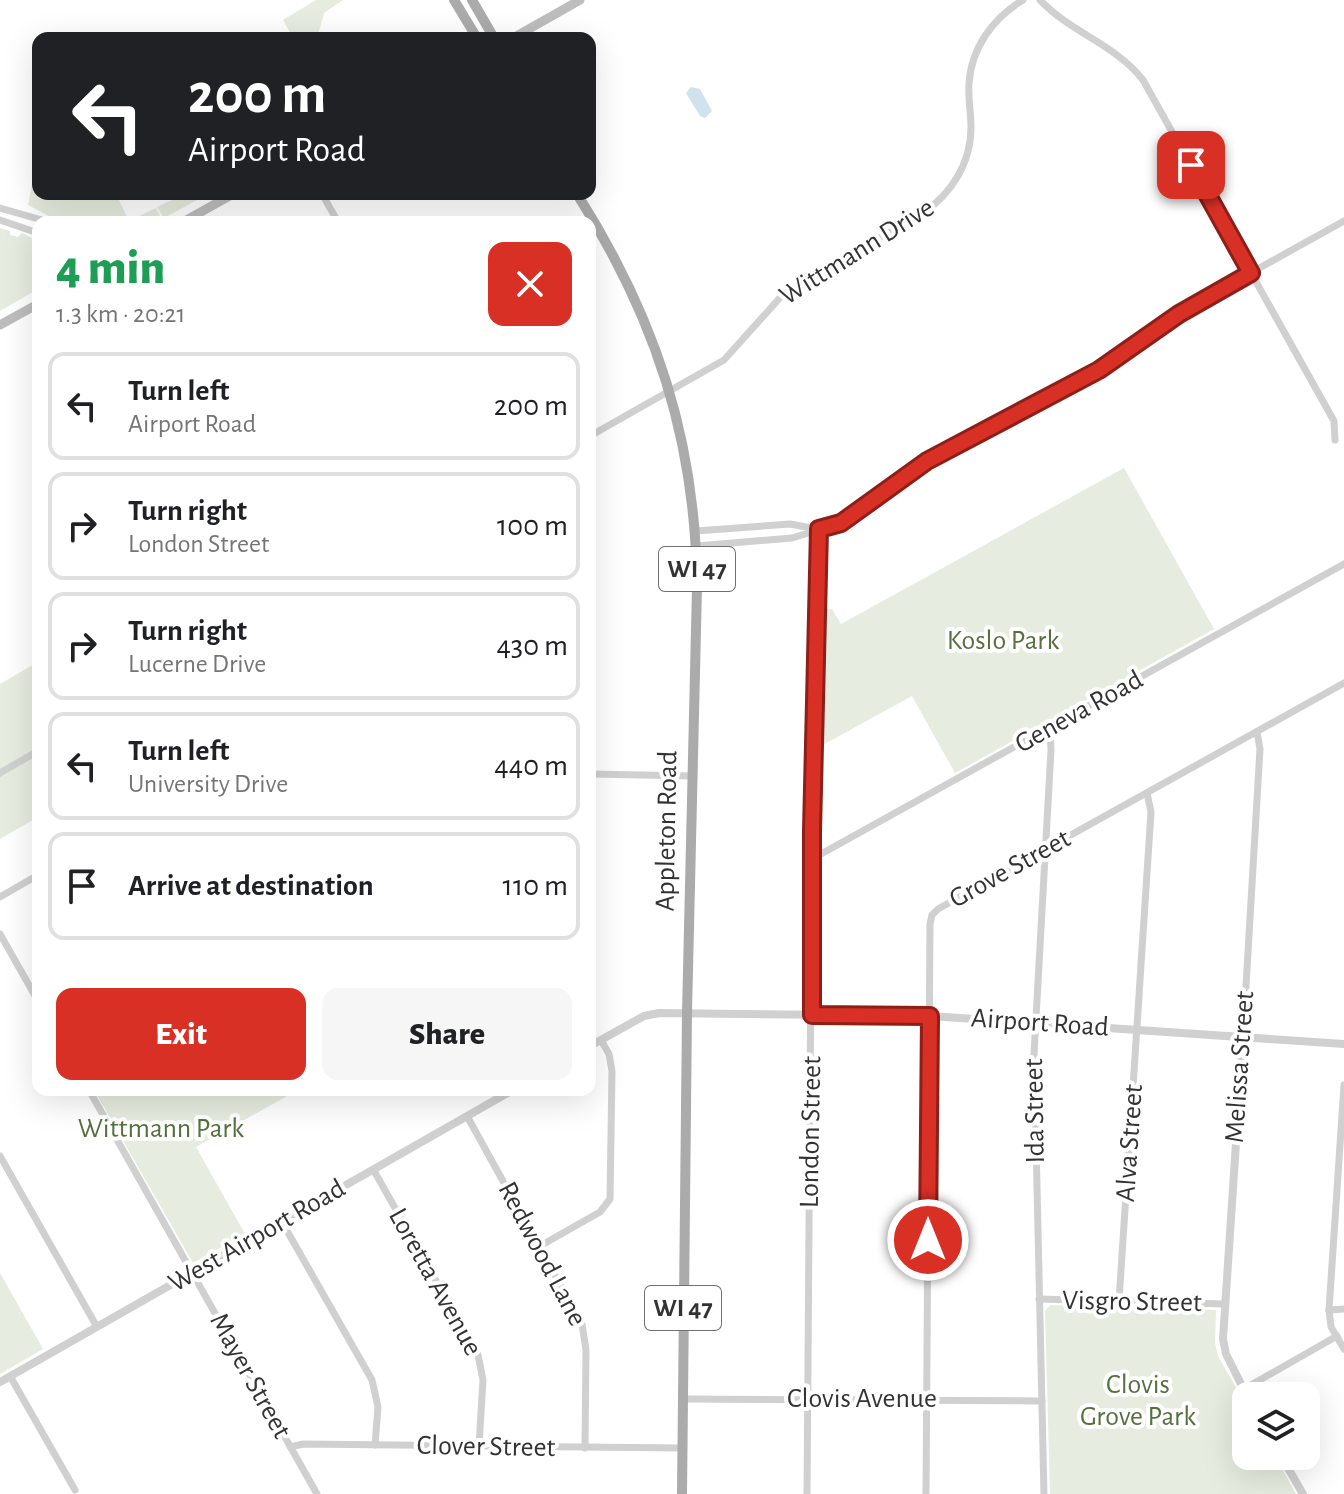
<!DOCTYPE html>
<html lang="en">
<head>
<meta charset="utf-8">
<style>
  body { margin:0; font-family:"Alegreya Sans",sans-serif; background:#f6f6f6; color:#202124; height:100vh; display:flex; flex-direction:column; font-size:30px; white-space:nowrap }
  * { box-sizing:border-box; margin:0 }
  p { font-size:26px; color:#757577 }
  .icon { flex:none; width:44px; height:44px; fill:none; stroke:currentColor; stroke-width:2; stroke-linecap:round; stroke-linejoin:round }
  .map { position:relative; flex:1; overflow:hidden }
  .sheet { position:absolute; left:32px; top:216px; width:564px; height:880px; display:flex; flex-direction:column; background:#fff; border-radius:16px; box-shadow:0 8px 32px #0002 }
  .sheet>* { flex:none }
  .guide { position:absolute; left:32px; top:32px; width:564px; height:168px; border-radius:16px; box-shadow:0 8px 32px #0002; background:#202124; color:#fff; overflow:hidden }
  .fabs { position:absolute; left:1232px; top:1382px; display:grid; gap:16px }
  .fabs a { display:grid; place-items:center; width:88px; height:88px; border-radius:16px; background:#fff; box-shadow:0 8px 32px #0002; font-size:40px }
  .pin { position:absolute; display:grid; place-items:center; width:68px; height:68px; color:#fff; margin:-34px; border-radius:16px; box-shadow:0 4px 12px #0006 }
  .me { position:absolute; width:88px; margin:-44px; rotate:0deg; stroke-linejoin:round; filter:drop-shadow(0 0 6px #0008) }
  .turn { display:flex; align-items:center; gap:28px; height:168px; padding:0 24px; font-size:36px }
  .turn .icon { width:104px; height:104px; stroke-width:2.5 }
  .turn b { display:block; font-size:56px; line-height:68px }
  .round { display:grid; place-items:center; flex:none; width:84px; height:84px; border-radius:16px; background:#f6f6f6 }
  .overview { display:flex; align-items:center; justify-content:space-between; height:136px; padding:0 24px }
  h1 { font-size:48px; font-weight:800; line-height:60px; color:#1e9e55 }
  .button { display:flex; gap:16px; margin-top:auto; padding:16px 24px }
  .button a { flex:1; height:92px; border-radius:16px; background:#d93025; color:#fff; font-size:32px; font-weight:800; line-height:92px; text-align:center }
  .button a+a { background:#f6f6f6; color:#202124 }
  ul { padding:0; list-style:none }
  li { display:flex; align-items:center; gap:24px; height:108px; margin:0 16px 12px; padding:0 8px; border:4px solid #e0e0e0; border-radius:16px }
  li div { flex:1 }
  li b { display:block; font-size:30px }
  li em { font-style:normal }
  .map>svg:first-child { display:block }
  .green { fill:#e6ecdf }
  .water { fill:#cfe2ee }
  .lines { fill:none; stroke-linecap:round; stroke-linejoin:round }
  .minor { stroke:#d0d0d0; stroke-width:7 }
  .tertiary { stroke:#d0d0d0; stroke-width:8 }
  .secondary { stroke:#bdbdbd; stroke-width:9 }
  .primary { stroke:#ababab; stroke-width:10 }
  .route-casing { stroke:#8d1f18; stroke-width:20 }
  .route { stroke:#d93025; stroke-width:14 }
  .labels { text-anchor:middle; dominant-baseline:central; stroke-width:8; stroke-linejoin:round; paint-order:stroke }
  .shield { fill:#fff; stroke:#707070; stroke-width:2 }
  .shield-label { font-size:26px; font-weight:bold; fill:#333 }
  .street-label { font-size:28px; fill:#333; stroke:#fff }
  .park-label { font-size:28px; fill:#56703f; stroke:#fff }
</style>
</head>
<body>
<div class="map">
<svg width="1344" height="1494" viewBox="0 0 1344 1494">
  <rect width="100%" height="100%" fill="#fff"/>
  <g class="green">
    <path d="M 316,0 L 343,0 L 324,13 L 317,38 L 293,38 L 283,20 Z"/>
    <path d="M 38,152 L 38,194 L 116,194 L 129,221 L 156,208 L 162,220 L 158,222 L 60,222 L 28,205 Z"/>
    <path d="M 185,194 L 208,194 L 164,218 L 157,207 Z"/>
    <path d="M 0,228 L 10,231 L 10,235 L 18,237 L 22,233 L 38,241 L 38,289 L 0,311 Z"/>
    <path d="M 1124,468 L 1214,629 L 955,773 L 912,696 L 819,747 L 823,610 L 832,609 L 841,624 Z"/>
    <path d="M 38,662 L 38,817 L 0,839 L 0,684 Z"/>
    <path d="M 94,1090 L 298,1090 L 196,1147 L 245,1234 L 193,1263 Z"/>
    <path d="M 0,1273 L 43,1349 L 0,1374 Z"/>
    <path d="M 1050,1305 L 1216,1310 L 1215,1343 L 1218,1356 L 1246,1405 L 1246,1456 L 1275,1456 L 1296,1494 L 1050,1494 L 1045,1311 Z"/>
  </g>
  <path class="water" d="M 691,87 L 700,89 L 712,111 L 705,118 L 700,116 L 686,93 Z"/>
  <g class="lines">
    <g class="minor">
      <path d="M 1040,0 C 1071,33 1115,44 1143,80 L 1334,421 L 1335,440"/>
      <path d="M 322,194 L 338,222"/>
      <path d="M 0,208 L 49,222"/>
      <path d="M 0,220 L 38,233"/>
      <path d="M 590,436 L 724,360 L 786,291 L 922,214 C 951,194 971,164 971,127 C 971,113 968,99 969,84 C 971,48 993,18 1023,0"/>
      <path d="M 696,531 L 790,524 L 817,529"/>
      <path d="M 697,546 L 792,538 L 841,523 L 927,461 L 1099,370 L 1193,305 L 1344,221"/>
      <path d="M 0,773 L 38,751"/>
      <path d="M 590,774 L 693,776"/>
      <path d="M 812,859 L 1344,564"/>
      <path d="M 0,897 L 38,875"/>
      <path d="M 0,934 L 38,1001"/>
      <path d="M 1243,1037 L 1260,749 L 1257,732"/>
      <path d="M 1344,1085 L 1329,1310 L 1331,1327 L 1344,1349"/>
      <path d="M 89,1090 L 317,1494"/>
      <path d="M 467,1116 L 582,1324 L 586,1350 L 585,1448"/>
      <path d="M 0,1156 L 97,1327"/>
      <path d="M 373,1169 L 478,1355 L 483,1380 L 479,1446"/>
      <path d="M 282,1222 L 372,1380 L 378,1407 L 375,1445"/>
      <path d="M 540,1246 L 600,1212 L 610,1199 L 612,1071 L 609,1054 L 601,1040"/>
      <path d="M 1039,1299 L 1224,1304"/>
      <path d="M 1119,1301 L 1151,812 L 1147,793"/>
      <path d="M 1329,1310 L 1344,1309"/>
      <path d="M 10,1376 L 75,1490"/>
      <path d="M 1244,1389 L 1337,1336"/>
      <path d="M 682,1399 L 1042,1401"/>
      <path d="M 290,1447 L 303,1444 L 682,1448"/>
      <path d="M 807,1494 L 812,831 L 819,529"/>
      <path d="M 926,1494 L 930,924 L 932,915 L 938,909 L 1344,683"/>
      <path d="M 1044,1494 L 1034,1054 L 1051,750 L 1050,729"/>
    </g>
    <g class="tertiary">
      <path d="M 1243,1037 L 1223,1339 L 1226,1354 L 1247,1396"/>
      <path d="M 590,1046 L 644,1016 L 659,1013 L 930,1016 L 1344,1044"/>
      <path d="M 0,1382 L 513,1090"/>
      <path d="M 1281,1456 L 1303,1494"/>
    </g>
    <g class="secondary">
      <path d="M 513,38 L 580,0"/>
      <path d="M 183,222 L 233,194"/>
      <path d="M 0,325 L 38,304"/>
    </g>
    <g class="primary">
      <path d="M 454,0 L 477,38"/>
      <path d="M 472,0 L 494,38"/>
      <path d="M 577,194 C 656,318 696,441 697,587 L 687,1013 L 682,1494"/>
    </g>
  </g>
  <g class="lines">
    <defs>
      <path id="route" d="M 928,1240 L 930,1016 L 812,1015 L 812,831 L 819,529 L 841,523 L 927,461 L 1099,370 L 1179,314 L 1251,273 L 1191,165"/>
    </defs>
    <use href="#route" class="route-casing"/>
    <use href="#route" class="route"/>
  </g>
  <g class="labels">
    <g class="shield">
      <rect x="659" y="547" width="76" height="44" rx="6"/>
      <rect x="645" y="1286" width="76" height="44" rx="6"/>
    </g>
    <g class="shield-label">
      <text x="697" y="569">WI 47</text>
      <text x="683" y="1308">WI 47</text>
    </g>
    <g class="street-label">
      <text transform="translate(857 252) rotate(-32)">Wittmann Drive</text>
      <text transform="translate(1079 712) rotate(-29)">Geneva Road</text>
      <text transform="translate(667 831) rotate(-89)">Appleton Road</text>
      <text transform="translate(1010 869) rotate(-29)">Grove Street</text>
      <text transform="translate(1040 1023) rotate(4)">Airport Road</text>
      <text transform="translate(1240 1067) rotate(-86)">Melissa Street</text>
      <text transform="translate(1035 1111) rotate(-91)">Ida Street</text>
      <text transform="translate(811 1132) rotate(-89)">London Street</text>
      <text transform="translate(1130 1143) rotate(-86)">Alva Street</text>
      <text transform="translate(257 1236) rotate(-30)">West Airport Road</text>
      <text transform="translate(542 1254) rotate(62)">Redwood Lane</text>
      <text transform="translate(435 1282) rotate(61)">Loretta Avenue</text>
      <text transform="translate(1132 1302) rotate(1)">Visgro Street</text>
      <text transform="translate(250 1376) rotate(61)">Mayer Street</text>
      <text x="862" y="1399">Clovis Avenue</text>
      <text transform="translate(486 1447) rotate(1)">Clover Street</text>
    </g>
    <g class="park-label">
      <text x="1003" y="641">Koslo Park</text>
      <text x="161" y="1129">Wittmann Park</text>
      <text x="1138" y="1385">Clovis<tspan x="1138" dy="32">Grove Park</tspan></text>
    </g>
  </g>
</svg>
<div class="fabs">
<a><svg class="icon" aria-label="layers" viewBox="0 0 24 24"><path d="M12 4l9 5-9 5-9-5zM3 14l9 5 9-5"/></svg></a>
</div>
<div class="pin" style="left:1191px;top:165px;background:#d93025"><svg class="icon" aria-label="arrive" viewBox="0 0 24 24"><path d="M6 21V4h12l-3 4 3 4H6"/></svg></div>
<svg class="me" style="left:928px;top:1240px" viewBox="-20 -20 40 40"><circle r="17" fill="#d93025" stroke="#fff" stroke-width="3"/><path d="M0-11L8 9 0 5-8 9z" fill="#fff"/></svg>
<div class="guide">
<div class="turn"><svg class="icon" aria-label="left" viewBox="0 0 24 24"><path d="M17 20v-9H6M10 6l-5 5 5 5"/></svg><div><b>200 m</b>Airport Road</div></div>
</div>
<section class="sheet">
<div class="overview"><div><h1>4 min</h1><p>1.3 km · 20:21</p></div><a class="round" style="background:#d93025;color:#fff"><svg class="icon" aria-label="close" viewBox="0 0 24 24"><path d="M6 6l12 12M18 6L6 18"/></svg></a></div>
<ul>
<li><svg class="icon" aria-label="left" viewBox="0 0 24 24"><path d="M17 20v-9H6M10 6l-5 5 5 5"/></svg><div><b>Turn left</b><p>Airport Road</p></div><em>200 m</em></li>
<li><svg class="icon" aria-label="right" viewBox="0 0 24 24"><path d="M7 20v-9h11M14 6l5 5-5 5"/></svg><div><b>Turn right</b><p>London Street</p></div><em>100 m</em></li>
<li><svg class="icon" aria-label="right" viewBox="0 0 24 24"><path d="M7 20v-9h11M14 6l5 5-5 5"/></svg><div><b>Turn right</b><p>Lucerne Drive</p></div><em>430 m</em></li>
<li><svg class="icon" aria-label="left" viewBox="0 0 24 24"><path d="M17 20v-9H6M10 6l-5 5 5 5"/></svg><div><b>Turn left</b><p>University Drive</p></div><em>440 m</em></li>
<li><svg class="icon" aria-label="arrive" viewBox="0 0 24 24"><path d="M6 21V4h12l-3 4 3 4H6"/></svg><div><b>Arrive at destination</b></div><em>110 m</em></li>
</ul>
<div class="button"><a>Exit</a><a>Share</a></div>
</section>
</div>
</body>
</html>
